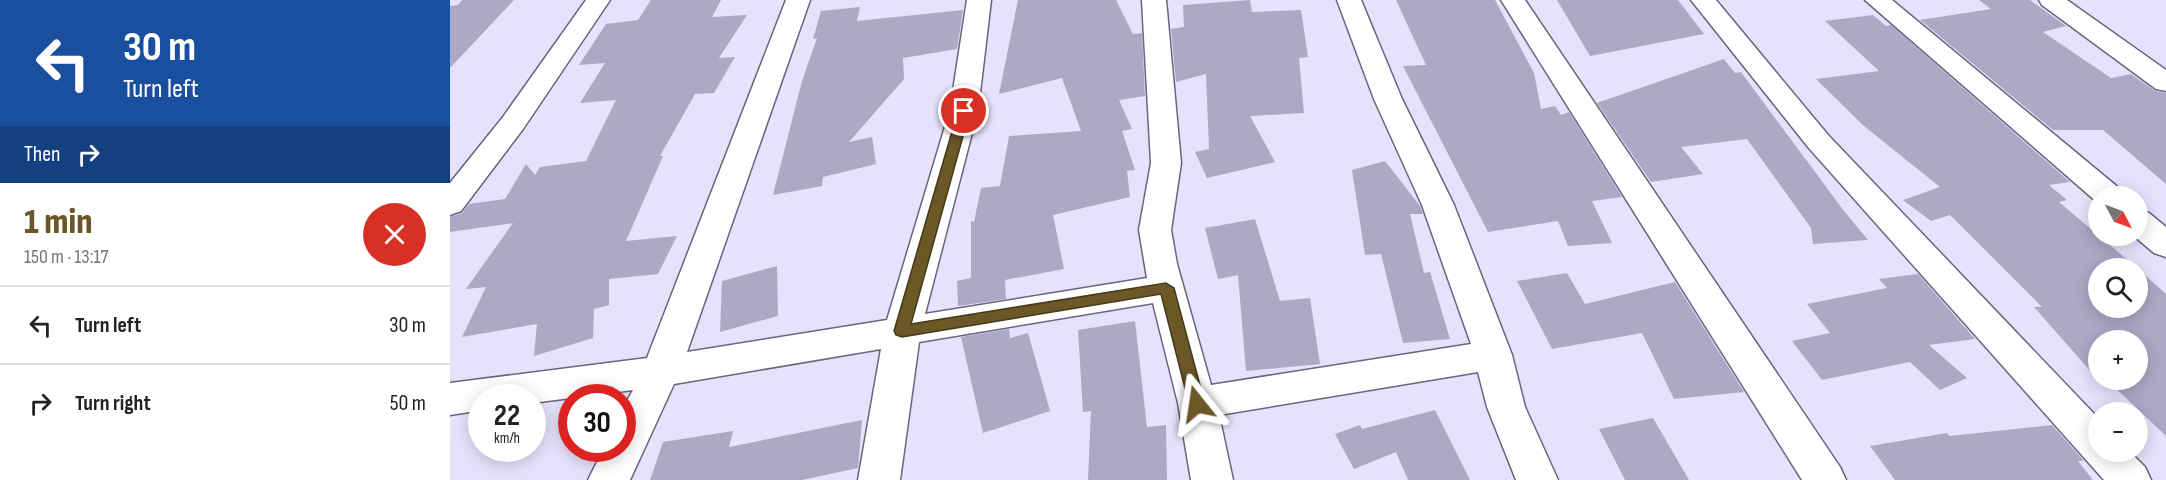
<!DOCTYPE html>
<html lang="en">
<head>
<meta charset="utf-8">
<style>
  body { margin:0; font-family:"Sofia Sans Condensed",sans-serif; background:#f6f6f6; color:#222; height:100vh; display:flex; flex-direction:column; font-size:22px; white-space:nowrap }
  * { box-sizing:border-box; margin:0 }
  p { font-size:20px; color:#767676 }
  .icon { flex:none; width:33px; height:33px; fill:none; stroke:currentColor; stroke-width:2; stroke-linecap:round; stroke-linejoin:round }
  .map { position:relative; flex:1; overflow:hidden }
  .details { display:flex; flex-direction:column; background:#fff; width:450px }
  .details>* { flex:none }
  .hud { background:#1a4fa0; color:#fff; overflow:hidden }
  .needle { width:39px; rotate:131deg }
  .fabs { position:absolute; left:1638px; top:186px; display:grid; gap:12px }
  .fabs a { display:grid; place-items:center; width:60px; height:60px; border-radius:50%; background:#fff; box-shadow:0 3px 15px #0003; font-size:30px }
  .speed { position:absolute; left:18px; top:384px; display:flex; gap:12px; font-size:30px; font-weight:700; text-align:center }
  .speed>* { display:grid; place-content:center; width:78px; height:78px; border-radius:50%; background:#fff; box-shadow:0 3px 15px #0003; line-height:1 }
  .speed small { font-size:15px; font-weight:400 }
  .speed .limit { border:9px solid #d22; background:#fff; color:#111 }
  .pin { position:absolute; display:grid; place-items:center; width:51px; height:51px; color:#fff; margin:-26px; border:3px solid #fff; border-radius:50%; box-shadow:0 2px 6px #0007 }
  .me { position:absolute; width:66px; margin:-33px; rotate:345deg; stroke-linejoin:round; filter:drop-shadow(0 0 4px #0008) }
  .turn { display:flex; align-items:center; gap:21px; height:126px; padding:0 24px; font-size:27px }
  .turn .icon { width:78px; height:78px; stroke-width:2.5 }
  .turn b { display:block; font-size:42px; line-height:51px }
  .then { display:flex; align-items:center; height:57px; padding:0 24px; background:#0003; gap:12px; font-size:22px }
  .round { display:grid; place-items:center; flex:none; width:63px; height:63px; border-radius:32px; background:#f6f6f6 }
  .overview { display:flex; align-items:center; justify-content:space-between; height:102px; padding:0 24px }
  h1 { font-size:36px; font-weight:800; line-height:45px; color:#6c5726 }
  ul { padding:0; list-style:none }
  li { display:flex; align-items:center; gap:18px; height:78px; padding:0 24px; border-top:2px solid #e0e0e0 }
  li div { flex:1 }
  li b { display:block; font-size:22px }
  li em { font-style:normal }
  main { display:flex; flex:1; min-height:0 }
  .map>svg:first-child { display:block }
  .building { fill:#aea7c6 }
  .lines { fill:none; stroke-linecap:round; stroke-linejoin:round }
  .minor-casing { stroke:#6b6380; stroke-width:3 }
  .minor { fill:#fff; fill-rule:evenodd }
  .route { fill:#6c5726; stroke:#463919; stroke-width:1.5 }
</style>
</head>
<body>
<main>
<section class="details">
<div class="hud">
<div class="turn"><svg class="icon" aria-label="left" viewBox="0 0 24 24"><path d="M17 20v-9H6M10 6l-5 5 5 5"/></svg><div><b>30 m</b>Turn left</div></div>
<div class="then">Then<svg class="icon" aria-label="right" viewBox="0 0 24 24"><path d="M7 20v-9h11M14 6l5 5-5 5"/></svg></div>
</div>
<div class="overview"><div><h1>1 min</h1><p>150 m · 13:17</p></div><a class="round" style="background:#d93025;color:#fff"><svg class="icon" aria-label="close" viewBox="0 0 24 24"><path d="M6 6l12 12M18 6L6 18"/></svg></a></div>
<ul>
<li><svg class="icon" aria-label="left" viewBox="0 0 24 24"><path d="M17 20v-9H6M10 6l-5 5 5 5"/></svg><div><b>Turn left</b></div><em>30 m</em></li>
<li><svg class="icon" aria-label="right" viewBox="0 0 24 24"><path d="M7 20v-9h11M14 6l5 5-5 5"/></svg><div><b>Turn right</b></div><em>50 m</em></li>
</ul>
</section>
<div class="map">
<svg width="1716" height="480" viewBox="0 0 1716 480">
  <rect width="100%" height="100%" fill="#e7e1fb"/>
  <g class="building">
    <path d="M 12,0 L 64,0 L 0,68 L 0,6 L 8,5 Z"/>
    <path d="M 201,0 L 271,0 L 262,17 L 297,15 L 269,58 L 285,57 L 264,93 L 245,94 L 210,156 L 213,156 L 176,241 L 227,236 L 208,274 L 159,279 L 159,305 L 144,309 L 143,338 L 84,356 L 87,324 L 12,337 L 36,287 L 16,289 L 63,223 L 0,232 L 0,217 L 12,213 L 19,204 L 55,199 L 76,164 L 85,175 L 90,167 L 136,161 L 166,100 L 130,103 L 155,63 L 129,65 L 156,24 L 188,20 Z"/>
    <path d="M 568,0 L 666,0 L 683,34 L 692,33 L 695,96 L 669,100 L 682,129 L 672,131 L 685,170 L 677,171 L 680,197 L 603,215 L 614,269 L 555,280 L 556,299 L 508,306 L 507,281 L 521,278 L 521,221 L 524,222 L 531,188 L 550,186 L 559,136 L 631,131 L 612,78 L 549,94 Z"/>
    <path d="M 800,0 L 802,12 L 851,10 L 858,57 L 849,58 L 854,113 L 800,116 L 825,162 L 757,178 L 745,152 L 759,149 L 756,74 L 726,82 L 721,29 L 734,27 L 733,5 Z"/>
    <path d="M 946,0 L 1045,0 L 1084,73 L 1091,109 L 1105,106 L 1111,115 L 1119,112 L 1172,197 L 1142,201 L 1162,243 L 1118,246 L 1108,221 L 1038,232 L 953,66 L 976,65 Z"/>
    <path d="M 1107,0 L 1228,0 L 1254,34 L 1140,56 Z"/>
    <path d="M 1529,0 L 1580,0 L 1616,26 L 1593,32 L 1661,78 L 1681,74 L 1705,91 L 1716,93 L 1716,184 L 1653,130 L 1603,130 L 1470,20 L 1541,9 Z"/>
    <path d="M 410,7 L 407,21 L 513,10 L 507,49 L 453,58 L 454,79 L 399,142 L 422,137 L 426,164 L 373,177 L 372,186 L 323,195 L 352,81 L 367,38 L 363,39 L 371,11 Z"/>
    <path d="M 1423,15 L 1436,26 L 1441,25 L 1620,182 L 1599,185 L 1617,200 L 1609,202 L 1687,268 L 1648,268 L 1648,308 L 1688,308 L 1688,269 L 1716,294 L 1716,436 L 1657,380 L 1688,380 L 1688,340 L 1648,340 L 1648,374 L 1643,374 L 1584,307 L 1592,307 L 1500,215 L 1481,221 L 1453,200 L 1490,187 L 1414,126 L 1366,79 L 1429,71 L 1375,21 Z"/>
    <path d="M 1274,59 L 1285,73 L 1291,72 L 1394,211 L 1418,240 L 1363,244 L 1361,228 L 1297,139 L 1231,147 L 1253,174 L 1201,182 L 1147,103 Z"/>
    <path d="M 935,161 L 970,206 L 973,214 L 960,214 L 974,273 L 980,272 L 1000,339 L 953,343 L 931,254 L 915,255 L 902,170 Z"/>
    <path d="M 805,219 L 830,301 L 860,298 L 870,364 L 796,371 L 788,275 L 768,279 L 755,228 Z"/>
    <path d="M 327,266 L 328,316 L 270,332 L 272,281 Z"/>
    <path d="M 1117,273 L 1135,304 L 1225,282 L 1294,392 L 1224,399 L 1192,333 L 1102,349 L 1067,281 Z"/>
    <path d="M 1468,274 L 1525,339 L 1479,345 L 1517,378 L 1490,390 L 1460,362 L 1372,380 L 1342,341 L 1380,333 L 1357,304 L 1437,288 L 1429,279 Z"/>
    <path d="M 685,321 L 697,427 L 716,425 L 717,480 L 638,480 L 641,411 L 633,412 L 628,330 Z"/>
    <path d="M 559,329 L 560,338 L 578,333 L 600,411 L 533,433 L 511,337 Z"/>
    <path d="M 985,410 L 1020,480 L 958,480 L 946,452 L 904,469 L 885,434 L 910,425 L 912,429 Z"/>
    <path d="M 1203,418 L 1239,480 L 1175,480 L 1149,429 Z"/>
    <path d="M 412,420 L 408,468 L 352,480 L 200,480 L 213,442 L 283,431 L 279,447 Z"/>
    <path d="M 1602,425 L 1634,461 L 1628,461 L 1643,480 L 1445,480 L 1420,446 L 1497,433 L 1500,436 Z"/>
  </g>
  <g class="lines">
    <defs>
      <g id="minor">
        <path d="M 136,0 L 160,0 L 73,129 L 11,211 L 0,215 L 0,183 L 53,117 Z"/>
        <path d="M 336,0 L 360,0 L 237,352 L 437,320 L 500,110 L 517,0 L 541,0 L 528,110 L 475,314 L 697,278 L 689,230 L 701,163 L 692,0 L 716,0 L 731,163 L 721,230 L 727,264 L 761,385 L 1021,344 L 972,205 L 924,99 L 887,0 L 911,0 L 952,99 L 1004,205 L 1062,355 L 1075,407 L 1108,480 L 1066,480 L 1037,407 L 1028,372 L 769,415 L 783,480 L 741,480 L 728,403 L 703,303 L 469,342 L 450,480 L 408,480 L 431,349 L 224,384 L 180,480 L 138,480 L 154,448 L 172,448 L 172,410 L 183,390 L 82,403 L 82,398 L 32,398 L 32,410 L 0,415 L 0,383 L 197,358 Z"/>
        <path d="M 1051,0 L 1075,0 L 1390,467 L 1396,480 L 1352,480 Z"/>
        <path d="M 1241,0 L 1266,0 L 1378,135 L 1648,418 L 1648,452 L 1680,452 L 1695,467 L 1701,480 L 1654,480 L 1358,147 Z"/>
        <path d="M 1415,0 L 1442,0 L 1670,189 L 1674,196 L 1648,196 L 1648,203 Z"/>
        <path d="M 1589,0 L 1617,0 L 1716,70 L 1716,91 L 1706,89 L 1592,5 Z"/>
        <path d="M 1688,210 L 1699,213 L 1716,227 L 1716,257 L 1704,253 L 1684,236 L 1688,236 Z"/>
      </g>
    </defs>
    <use href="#minor" class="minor-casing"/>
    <use href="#minor" class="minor"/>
  </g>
  <path class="route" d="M 514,107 L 520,111 L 461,324 L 716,283 L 724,288 L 755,404 L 753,408 L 747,410 L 741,408 L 739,404 L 711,294 L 452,337 L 446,335 L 444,331 L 508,111 Z"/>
</svg>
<div class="fabs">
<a><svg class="needle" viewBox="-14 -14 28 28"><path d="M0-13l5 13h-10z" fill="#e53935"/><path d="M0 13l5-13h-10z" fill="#767676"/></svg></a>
<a><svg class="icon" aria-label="search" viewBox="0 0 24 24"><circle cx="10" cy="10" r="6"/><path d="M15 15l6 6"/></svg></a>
<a>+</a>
<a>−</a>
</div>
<div class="speed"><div>22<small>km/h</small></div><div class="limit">30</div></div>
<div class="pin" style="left:514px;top:111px;background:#d93025"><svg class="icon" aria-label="arrive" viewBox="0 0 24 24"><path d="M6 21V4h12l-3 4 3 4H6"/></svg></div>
<svg class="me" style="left:747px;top:404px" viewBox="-20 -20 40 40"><path d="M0-17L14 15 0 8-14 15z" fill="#6c5726" stroke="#fff" stroke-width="4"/></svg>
</div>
</main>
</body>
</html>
